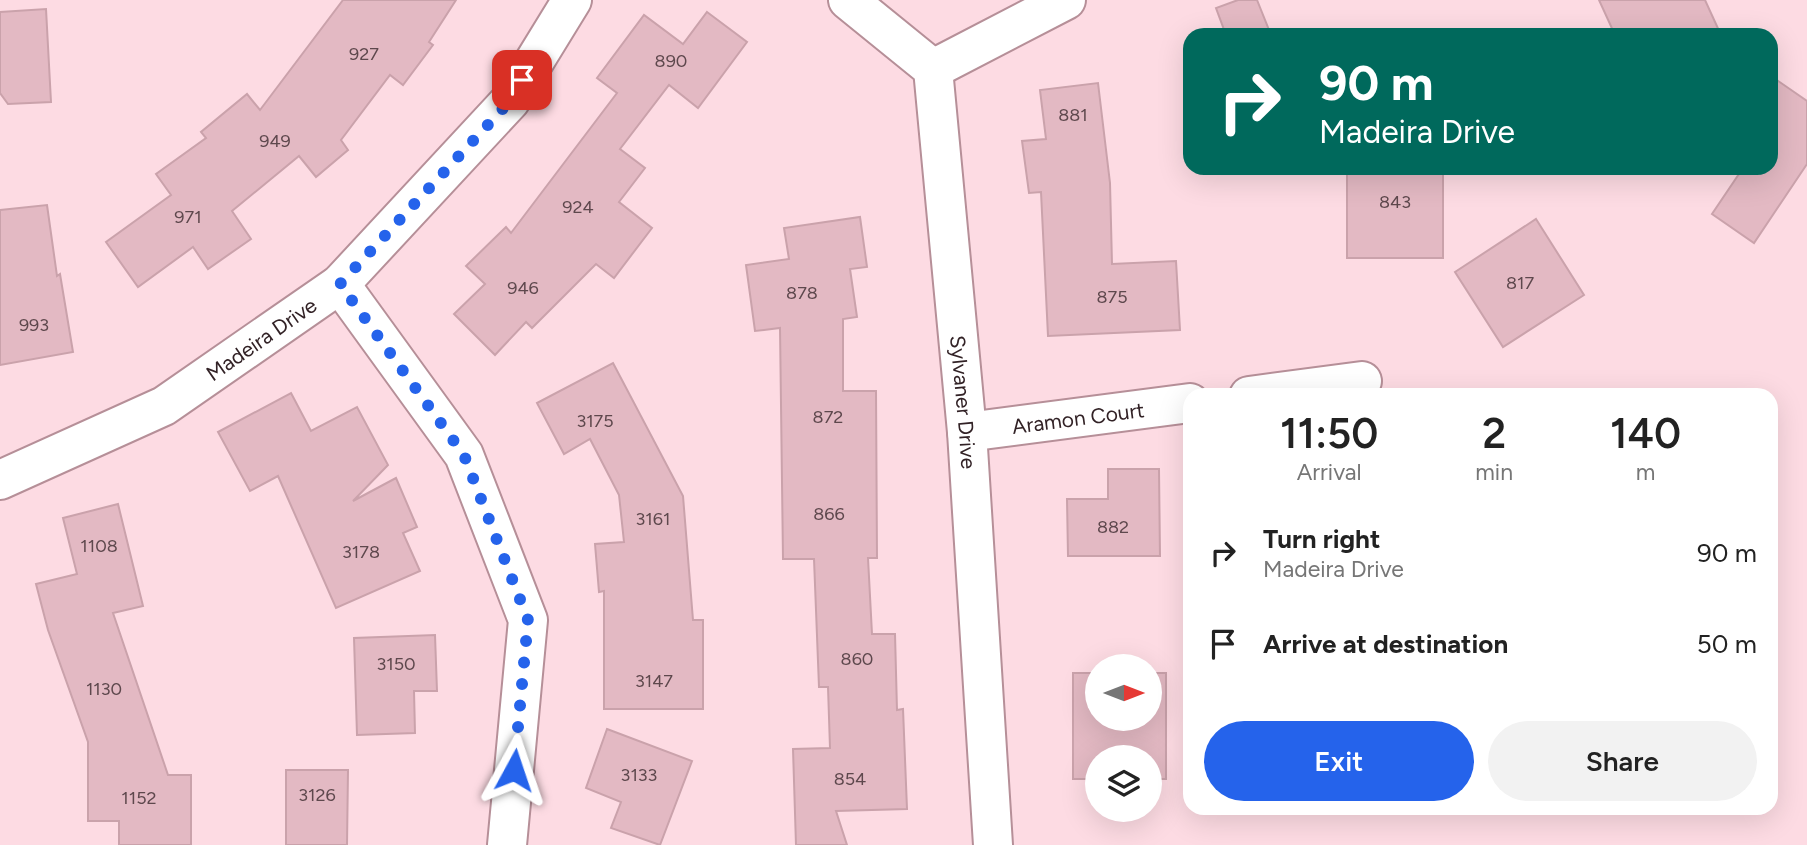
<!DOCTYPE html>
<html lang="en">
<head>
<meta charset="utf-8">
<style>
  body { margin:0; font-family:Figtree,sans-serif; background:#f2f2f2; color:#222; height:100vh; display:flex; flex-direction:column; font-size:26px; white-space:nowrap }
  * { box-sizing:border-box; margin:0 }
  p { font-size:23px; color:#767676 }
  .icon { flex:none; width:38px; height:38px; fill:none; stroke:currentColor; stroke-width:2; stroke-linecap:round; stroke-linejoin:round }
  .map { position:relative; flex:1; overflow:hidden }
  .sheet { position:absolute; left:1183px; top:388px; width:595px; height:427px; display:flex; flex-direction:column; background:#fff; border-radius:21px; box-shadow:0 7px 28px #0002 }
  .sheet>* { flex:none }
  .top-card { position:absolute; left:1183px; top:28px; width:595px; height:147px; border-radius:21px; box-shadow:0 7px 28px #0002; background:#00695c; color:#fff; overflow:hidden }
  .needle { width:46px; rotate:90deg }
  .buttons { position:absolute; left:1085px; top:654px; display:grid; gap:14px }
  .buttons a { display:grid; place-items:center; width:77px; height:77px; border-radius:50%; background:#fff; box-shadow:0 7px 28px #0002; font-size:35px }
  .pin { position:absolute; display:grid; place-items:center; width:60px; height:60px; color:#fff; margin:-30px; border-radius:14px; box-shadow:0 4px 10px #0006 }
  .me { position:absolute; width:77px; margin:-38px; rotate:5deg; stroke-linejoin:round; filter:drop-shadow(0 0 5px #0008) }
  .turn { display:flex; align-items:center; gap:24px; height:147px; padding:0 21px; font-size:32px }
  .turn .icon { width:91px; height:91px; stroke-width:2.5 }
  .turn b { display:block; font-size:49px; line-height:60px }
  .eta { display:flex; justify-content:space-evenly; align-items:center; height:119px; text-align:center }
  .eta b { font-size:42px; font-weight:600; line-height:49px }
  .action { display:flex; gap:14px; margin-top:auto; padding:14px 21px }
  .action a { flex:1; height:80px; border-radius:42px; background:#2563eb; color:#fff; font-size:28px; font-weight:600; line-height:80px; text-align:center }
  .action a+a { background:#f2f2f2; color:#222 }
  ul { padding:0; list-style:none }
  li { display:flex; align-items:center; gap:21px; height:91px; padding:0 21px }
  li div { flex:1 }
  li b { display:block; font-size:26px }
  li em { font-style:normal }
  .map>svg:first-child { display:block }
  .building { fill:#e3b9c3; stroke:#caa2ab; stroke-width:2 }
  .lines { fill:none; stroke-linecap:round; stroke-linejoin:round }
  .minor-casing { stroke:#b68f98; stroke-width:42 }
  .minor { stroke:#fff; stroke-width:38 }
  .route { stroke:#2563eb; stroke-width:12; stroke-dasharray:0 21.6 }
  .labels { text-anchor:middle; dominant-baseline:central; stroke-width:7; stroke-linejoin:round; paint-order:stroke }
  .number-label { font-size:18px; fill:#5e484d }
  .street-label { font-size:21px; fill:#322226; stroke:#ffedf1 }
</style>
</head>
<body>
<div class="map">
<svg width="1807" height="845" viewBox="0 0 1807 845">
  <rect width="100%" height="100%" fill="#fddbe3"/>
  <g class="building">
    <path d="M 343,0 L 456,0 L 429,42 L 433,45 L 403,85 L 390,75 L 341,140 L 348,150 L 316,177 L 299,156 L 232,211 L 251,239 L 208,269 L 193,247 L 138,287 L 106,242 L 171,195 L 156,174 L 206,138 L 201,132 L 247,94 L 260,110 Z"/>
    <path d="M 1238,0 L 1257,0 L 1271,35 L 1226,35 L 1216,8 Z"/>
    <path d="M 1599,0 L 1705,0 L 1721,35 L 1615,35 Z"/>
    <path d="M 46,9 L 51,102 L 8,104 L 0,93 L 0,12 Z"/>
    <path d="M 707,12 L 747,42 L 698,108 L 669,85 L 620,149 L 645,168 L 619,202 L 652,228 L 614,278 L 596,264 L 532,328 L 526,322 L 495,355 L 454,314 L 485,284 L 466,266 L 506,227 L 511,233 L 617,93 L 597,78 L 644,15 L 683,44 Z"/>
    <path d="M 1771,76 L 1807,101 L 1807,164 L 1754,243 L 1712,214 L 1743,168 L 1771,168 Z"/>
    <path d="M 1098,83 L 1110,183 L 1112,264 L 1176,261 L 1180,330 L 1048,336 L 1041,192 L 1029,193 L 1022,141 L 1046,139 L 1040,90 Z"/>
    <rect x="1347" y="171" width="96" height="87"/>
    <path d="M 47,205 L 57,276 L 60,274 L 73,352 L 0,365 L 0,210 Z"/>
    <path d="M 860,217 L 867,267 L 850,269 L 857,317 L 843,319 L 843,391 L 876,391 L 877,558 L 868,558 L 872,634 L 895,634 L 897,710 L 903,709 L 907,809 L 836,811 L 847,845 L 796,845 L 793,749 L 830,748 L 828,687 L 819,687 L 814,559 L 783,559 L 780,328 L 755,331 L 746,265 L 789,259 L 784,228 Z"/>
    <path d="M 1536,219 L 1584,295 L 1503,347 L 1455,272 Z"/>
    <path d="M 613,363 L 683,496 L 693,620 L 703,620 L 703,709 L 604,709 L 604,591 L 599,592 L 595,544 L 624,542 L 619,495 L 590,439 L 564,454 L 537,403 Z"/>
    <path d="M 291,393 L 311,431 L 357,407 L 388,465 L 353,501 L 396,478 L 417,527 L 403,533 L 420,571 L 336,608 L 278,476 L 250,491 L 218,432 Z"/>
    <path d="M 1108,469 L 1159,469 L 1160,556 L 1068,556 L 1067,499 L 1108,499 Z"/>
    <path d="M 118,504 L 143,606 L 113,613 L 168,775 L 191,775 L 191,845 L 119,845 L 119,821 L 88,821 L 88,742 L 48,630 L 36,584 L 77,574 L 63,518 Z"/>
    <path d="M 435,635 L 437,691 L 414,691 L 415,733 L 357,735 L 354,638 Z"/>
    <path d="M 1073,673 L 1097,673 L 1097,719 L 1150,719 L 1150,673 L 1166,673 L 1166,779 L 1150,779 L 1150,758 L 1097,758 L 1097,779 L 1073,779 Z"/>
    <path d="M 607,729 L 692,761 L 660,845 L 611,828 L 621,802 L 586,788 Z"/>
    <path d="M 286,770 L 348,770 L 347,845 L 286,845 Z"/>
  </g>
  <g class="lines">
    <defs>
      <g id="minor">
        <path id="s1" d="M 848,0 L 933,69 L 967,432 L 993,845"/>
        <path d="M 933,69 L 1066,0"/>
        <path d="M 340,284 L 464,455 L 528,620 L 507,845"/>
        <path d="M 1249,396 L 1362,381"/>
        <path id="s2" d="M 967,432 L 1190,403"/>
        <path id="s3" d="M 0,480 L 164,406 L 340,284 L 510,101 L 572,0"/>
      </g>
    </defs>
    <use href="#minor" class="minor-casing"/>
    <use href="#minor" class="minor"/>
  </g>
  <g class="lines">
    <path class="route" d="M 514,770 L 528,620 L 464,455 L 340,284 L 510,101 L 522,80"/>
  </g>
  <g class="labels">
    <g class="number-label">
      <text x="364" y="54">927</text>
      <text x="671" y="61">890</text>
      <text x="1073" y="115">881</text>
      <text x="275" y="141">949</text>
      <text x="1395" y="202">843</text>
      <text x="578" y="207">924</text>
      <text x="188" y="217">971</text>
      <text x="1520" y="283">817</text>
      <text x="523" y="288">946</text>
      <text x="802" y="293">878</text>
      <text x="1112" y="297">875</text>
      <text x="34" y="325">993</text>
      <text x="828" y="417">872</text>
      <text x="595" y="421">3175</text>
      <text x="829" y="514">866</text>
      <text x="653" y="519">3161</text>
      <text x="1113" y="527">882</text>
      <text x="99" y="546">1108</text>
      <text x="361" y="552">3178</text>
      <text x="857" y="659">860</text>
      <text x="396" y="664">3150</text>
      <text x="654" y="681">3147</text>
      <text x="104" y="689">1130</text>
      <text x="639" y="775">3133</text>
      <text x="850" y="779">854</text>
      <text x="317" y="795">3126</text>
      <text x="139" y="798">1152</text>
    </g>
    <g class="street-label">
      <text stroke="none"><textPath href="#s3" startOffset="298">Madeira Drive</textPath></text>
      <text stroke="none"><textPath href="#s1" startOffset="444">Sylvaner Drive</textPath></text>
      <text stroke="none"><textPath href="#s2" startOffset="112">Aramon Court</textPath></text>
    </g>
  </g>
</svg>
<div class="buttons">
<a><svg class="needle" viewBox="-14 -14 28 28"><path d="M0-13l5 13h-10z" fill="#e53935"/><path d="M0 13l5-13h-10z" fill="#767676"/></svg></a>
<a><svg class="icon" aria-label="layers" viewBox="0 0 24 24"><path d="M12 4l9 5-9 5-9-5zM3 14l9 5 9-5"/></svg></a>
</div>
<div class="pin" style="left:522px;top:80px;background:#d93025"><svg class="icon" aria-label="arrive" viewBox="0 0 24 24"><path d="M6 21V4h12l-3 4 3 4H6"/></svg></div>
<svg class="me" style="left:514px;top:770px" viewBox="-20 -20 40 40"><path d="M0-17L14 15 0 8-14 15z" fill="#2563eb" stroke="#fff" stroke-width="4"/></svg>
<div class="top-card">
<div class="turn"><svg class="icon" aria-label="right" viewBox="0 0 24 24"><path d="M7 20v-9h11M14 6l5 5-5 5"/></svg><div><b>90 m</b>Madeira Drive</div></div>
</div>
<section class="sheet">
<div class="eta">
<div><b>11:50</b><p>Arrival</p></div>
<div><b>2</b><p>min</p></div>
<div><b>140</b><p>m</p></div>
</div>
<ul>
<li><svg class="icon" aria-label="right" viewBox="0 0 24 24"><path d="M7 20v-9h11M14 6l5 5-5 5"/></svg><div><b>Turn right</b><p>Madeira Drive</p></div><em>90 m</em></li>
<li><svg class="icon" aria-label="arrive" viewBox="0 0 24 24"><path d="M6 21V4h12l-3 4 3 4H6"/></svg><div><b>Arrive at destination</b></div><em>50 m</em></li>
</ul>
<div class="action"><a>Exit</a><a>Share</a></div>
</section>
</div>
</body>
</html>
